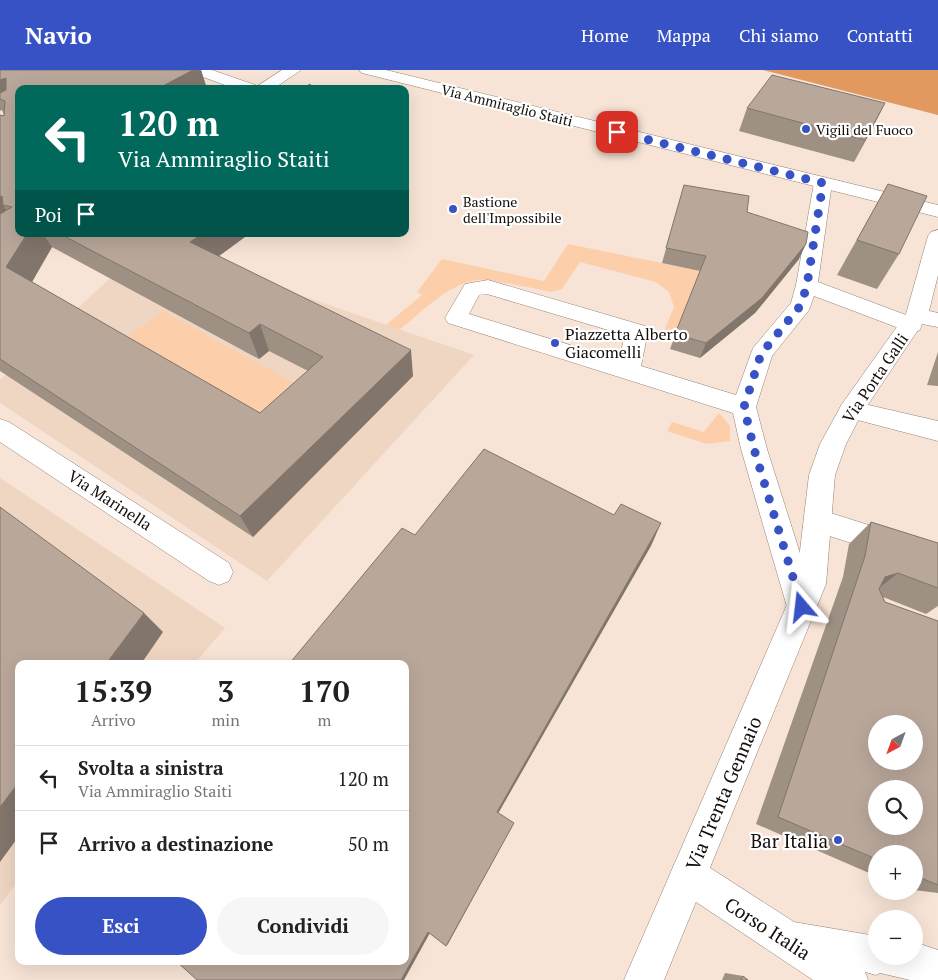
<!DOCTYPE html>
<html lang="it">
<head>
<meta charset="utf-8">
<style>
  body { margin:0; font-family:"PT Serif",serif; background:#f6f6f6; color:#222; height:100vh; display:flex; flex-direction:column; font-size:19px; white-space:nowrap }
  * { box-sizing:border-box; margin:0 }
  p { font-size:16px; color:#767676 }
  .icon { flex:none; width:28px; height:28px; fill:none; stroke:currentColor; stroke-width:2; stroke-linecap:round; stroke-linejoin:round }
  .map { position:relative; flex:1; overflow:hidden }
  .side { position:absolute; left:15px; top:590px; width:394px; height:305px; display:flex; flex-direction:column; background:#fff; border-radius:10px; box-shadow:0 5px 20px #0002 }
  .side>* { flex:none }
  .banner { position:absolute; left:15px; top:15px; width:394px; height:152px; border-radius:10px; box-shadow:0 5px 20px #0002; background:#00695c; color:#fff; overflow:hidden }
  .needle { width:32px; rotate:221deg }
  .controls { position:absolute; left:868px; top:645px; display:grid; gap:10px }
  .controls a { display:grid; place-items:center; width:55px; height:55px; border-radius:50%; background:#fff; box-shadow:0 5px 20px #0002; font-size:25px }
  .pin { position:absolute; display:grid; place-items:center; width:42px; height:42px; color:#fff; margin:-21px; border-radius:10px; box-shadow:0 2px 8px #0006 }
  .me { position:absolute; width:55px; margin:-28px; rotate:343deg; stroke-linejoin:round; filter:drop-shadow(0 0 4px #0008) }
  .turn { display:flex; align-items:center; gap:18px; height:105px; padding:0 20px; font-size:22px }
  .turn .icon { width:65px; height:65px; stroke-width:2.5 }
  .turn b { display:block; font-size:35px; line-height:42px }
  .then { display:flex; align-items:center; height:48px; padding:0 20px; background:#0003; gap:10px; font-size:19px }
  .eta { display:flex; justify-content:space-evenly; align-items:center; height:85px; text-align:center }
  .eta b { font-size:30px; font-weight:700; line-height:35px }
  .action { display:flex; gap:10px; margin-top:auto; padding:10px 20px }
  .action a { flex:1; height:58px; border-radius:30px; background:#3752c4; color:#fff; font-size:20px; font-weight:700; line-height:58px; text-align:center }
  .action a+a { background:#f6f6f6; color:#222 }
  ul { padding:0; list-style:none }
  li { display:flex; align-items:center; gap:15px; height:65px; padding:0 20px; border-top:1px solid #e0e0e0 }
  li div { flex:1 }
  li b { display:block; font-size:19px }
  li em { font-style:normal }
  header { display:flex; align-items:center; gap:30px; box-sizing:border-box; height:70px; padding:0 25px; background:#3752c4; color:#fff }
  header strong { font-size:24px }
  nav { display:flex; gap:28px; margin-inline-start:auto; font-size:18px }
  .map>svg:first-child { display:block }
  .built { fill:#efd6c3 }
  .green { fill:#fdceaa }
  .water { fill:#e1995f }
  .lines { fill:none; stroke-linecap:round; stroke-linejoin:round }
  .street-casing { stroke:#938275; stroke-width:1 }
  .secondary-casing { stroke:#938275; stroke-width:1 }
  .street { fill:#fff; fill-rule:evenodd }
  .secondary { fill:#fff; fill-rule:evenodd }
  .wall { fill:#9f9084; fill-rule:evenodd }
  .shaded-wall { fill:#82756c }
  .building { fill:#b9a79a; stroke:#82756c; fill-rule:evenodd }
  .route { stroke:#3752c4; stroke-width:9; stroke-dasharray:0 16.2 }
  .poi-dot { fill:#3752c4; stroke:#fff; stroke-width:2 }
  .labels { text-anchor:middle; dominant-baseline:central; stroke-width:4.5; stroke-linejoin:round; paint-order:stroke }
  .far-street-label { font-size:14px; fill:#140e0a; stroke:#fff }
  .far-poi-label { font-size:14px; fill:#140e0a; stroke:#fff; text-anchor:start }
  .poi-label { font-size:16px; fill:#140e0a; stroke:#fff; text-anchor:start }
  .street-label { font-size:16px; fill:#140e0a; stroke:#fff }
  .near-street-label { font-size:19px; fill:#140e0a; stroke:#fff }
  .near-poi-label { font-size:19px; fill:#140e0a; stroke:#fff; text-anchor:end }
</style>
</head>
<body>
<header>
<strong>Navio</strong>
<nav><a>Home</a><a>Mappa</a><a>Chi siamo</a><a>Contatti</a></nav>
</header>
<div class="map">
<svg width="938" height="910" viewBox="0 0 938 910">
  <rect width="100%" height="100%" fill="#f7e4d6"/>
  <g class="built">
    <path d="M 172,167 L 297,224 L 474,285 L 267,511 L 0,333 L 0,310 L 108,210 Z"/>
    <path d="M 0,408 L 225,558 L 194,594 L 19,594 L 19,809 L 0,835 Z"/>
  </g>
  <g class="green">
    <path d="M 568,174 L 706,202 L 676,264 L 665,259 L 674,237 L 669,222 L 656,212 L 580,192 L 562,219 L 551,222 C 536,219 488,208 476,210 C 447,215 422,242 399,260 L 386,255 L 422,225 L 417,222 L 442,189 L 544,211 Z"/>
    <path d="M 163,241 L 303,318 L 259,357 L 117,274 Z"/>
    <path d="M 719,343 L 730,356 L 730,371 L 707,374 L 667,361 L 672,352 L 704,362 Z"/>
  </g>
  <path class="water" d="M 763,0 L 938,0 L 938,45 Z"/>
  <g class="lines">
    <defs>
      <g id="street">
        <path d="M 189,0 L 212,0 L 258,16 L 260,19 L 236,19 L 192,3 Z"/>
        <path d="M 823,108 L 829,109 L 832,113 L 818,212 L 906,245 L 909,240 L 917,238 L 938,243 L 938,257 L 922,254 L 920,260 L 912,263 L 814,226 L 809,240 L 772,286 L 756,337 L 767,379 L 817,537 L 813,547 L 802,551 L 791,547 L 787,537 L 741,379 L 733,343 L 448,253 L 445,248 L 465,214 L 488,210 L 645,256 L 648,261 L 641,296 L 736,325 L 753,278 L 791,233 L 796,215 L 814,113 L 817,109 ZM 487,224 L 625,265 L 619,290 L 469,244 L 479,225 Z"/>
        <path d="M 851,331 L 938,351 L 938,371 L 842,346 L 839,340 L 842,334 Z"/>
        <path d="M 0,349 L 9,352 L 229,493 L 233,502 L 229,511 L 219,515 L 209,511 L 0,372 Z"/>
        <path d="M 818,439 L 938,477 L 938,501 L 808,459 L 804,451 L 808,443 Z"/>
        <path d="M 688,787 L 701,792 L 794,852 L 876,866 L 876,886 L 914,886 L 914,872 L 938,880 L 938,910 L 910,910 L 880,903 L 876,905 L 865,902 L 868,910 L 813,910 L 675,818 L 670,805 L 675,792 Z"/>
      </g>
      <g id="secondary">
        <path d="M 282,0 L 301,0 L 273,19 L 253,19 Z"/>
        <path d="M 359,0 L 386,0 L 938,135 L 938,147 L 362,3 Z"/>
        <path d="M 938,160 L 938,205 L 928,245 L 861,345 L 846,374 L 835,405 L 826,514 L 664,910 L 624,910 L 796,514 L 809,405 L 820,374 L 842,334 L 906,244 L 928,166 L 931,162 Z"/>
      </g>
    </defs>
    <use href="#street" class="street-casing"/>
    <use href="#secondary" class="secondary-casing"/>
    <use href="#street" class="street"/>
    <use href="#secondary" class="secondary"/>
  </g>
  <g class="wall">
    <path d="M 0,0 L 201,0 L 207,19 L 19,19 L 19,164 L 249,164 L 219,186 L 413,306 L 253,467 L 0,301 L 0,45 L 4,46 L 4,45 L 2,40 L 0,41 ZM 52,177 L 259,289 L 269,281 L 308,301 L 260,343 L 32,212 Z"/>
    <path d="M 885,33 L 854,92 L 739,61 L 747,38 Z"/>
    <path d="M 888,114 L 899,184 L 877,219 L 837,205 Z"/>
    <path d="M 684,115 L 747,142 L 799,189 L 755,243 L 700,288 L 670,279 L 700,201 L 662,193 Z"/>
    <path d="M 938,282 L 938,316 L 927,315 Z"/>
    <path d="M 871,452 L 938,473 L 938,536 L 926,544 L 883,527 L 885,532 L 938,551 L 938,823 L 914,820 L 914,784 L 876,784 L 876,806 L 756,754 L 843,507 L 849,474 Z"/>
    <path d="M 725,903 L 743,906 L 748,910 L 722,910 Z"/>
  </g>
  <g class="shaded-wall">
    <path d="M 193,0 L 201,0 L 207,19 L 157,19 Z"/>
    <path d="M 6,8 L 19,31 L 5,31 L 0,29 L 0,10 Z"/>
    <path d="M 885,33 L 874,55 L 854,92 L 865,70 Z"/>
    <path d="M 2,126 L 3,135 L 16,155 L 0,162 L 0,127 Z"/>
    <path d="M 27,164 L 43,164 L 52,177 L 25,224 L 6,197 Z"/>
    <path d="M 202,164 L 249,164 L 201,199 L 190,172 Z"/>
    <path d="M 806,174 L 799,189 L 755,243 L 700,288 L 706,273 Z"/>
    <path d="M 260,254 L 269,281 L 259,289 L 249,263 Z"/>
    <path d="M 411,280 L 413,306 L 253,467 L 240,446 Z"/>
    <path d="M 661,453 L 651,476 L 495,749 L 497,742 Z"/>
    <path d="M 898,503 L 873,523 L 885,507 Z"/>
    <path d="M 144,543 L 163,562 L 141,594 L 106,594 Z"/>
    <path d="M 19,712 L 19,766 L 0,792 L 0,737 Z"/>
    <path d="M 514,753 L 448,874 L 446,876 Z"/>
    <path d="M 431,861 L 404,910 L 401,910 L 428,862 Z"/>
  </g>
  <g class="building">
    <path d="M 0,0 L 193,0 L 157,19 L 19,19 L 19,164 L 27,164 L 6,197 L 260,343 L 323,287 L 260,254 L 249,263 L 60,164 L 202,164 L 190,172 L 411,280 L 240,446 L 0,289 L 0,144 L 12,137 L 3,135 L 2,126 L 0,127 L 0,45 L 4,46 L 5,31 L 0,29 L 0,23 L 6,20 L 6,8 L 0,10 Z"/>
    <path d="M 772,5 L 885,33 L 865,70 L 747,38 Z"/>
    <path d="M 310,14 L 313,19 L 302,19 Z"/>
    <path d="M 888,114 L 927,126 L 899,184 L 857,170 Z"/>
    <path d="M 684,115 L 749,126 L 747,142 L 808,162 L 806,174 L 762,228 L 706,273 L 675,264 L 706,186 L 666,178 Z"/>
    <path d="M 484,379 L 614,445 L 621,434 L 661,453 L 497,742 L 514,753 L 446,876 L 428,862 L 401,910 L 197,910 L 176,891 L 405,891 L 405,594 L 289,594 L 402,458 L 415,465 Z"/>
    <path d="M 0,437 L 144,543 L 106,594 L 19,594 L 19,712 L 0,737 Z"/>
    <path d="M 871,452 L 938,473 L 938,518 L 898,503 L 885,507 L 879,519 L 885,532 L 938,551 L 938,815 L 914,805 L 914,784 L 876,784 L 876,789 L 778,747 L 865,486 ZM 876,654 L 914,654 L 914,691 L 876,691 ZM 876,719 L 914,719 L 914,756 L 876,756 Z"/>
    <path d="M 743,906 L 748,910 L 741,910 Z"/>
  </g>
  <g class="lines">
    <path class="route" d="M 617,62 L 823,113 L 807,215 L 801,235 L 761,284 L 744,337 L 754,379 L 802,537"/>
  </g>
  <g class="poi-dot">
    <circle cx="806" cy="59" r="5"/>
    <circle cx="453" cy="139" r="5"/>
    <circle cx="555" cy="273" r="5"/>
    <circle cx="838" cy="770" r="5"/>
  </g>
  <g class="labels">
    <g class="far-street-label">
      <text transform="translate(507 35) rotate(14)">Via Ammiraglio Staiti</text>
    </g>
    <g class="far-poi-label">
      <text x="816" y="59">Vigili del Fuoco</text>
      <text x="463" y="131">Bastione<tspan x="463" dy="16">dell'Impossibile</tspan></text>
    </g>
    <g class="poi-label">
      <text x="565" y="264">Piazzetta Alberto<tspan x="565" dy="18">Giacomelli</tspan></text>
    </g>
    <g class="street-label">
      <text transform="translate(875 308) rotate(-56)">Via Porta Galli</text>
      <text transform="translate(110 430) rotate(33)">Via Marinella</text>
    </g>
    <g class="near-street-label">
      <text transform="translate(723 723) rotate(-67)">Via Trenta Gennaio</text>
      <text transform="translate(768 858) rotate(33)">Corso Italia</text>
    </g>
    <g class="near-poi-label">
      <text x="828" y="770">Bar Italia</text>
    </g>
  </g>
</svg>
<div class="controls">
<a><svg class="needle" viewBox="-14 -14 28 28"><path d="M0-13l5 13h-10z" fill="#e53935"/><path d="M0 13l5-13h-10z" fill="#767676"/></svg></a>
<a><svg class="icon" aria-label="search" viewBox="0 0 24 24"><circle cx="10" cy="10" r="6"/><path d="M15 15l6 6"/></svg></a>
<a>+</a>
<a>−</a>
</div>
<div class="pin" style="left:617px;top:62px;background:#d93025"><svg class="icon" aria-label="arrive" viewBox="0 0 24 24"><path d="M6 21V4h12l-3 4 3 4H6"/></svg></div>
<svg class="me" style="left:802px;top:537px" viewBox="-20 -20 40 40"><path d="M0-17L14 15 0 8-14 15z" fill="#3752c4" stroke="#fff" stroke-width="4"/></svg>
<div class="banner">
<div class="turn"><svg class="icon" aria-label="left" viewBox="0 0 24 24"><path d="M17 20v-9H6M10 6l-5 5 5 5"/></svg><div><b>120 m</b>Via Ammiraglio Staiti</div></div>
<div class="then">Poi<svg class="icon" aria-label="arrive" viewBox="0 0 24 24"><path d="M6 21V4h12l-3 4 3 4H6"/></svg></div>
</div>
<section class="side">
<div class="eta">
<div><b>15:39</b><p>Arrivo</p></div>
<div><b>3</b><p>min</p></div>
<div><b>170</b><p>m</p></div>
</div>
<ul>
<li><svg class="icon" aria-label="left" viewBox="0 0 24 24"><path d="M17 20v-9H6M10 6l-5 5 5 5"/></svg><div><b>Svolta a sinistra</b><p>Via Ammiraglio Staiti</p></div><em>120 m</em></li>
<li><svg class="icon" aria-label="arrive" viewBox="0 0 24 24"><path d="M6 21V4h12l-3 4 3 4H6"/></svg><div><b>Arrivo a destinazione</b></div><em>50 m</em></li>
</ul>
<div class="action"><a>Esci</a><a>Condividi</a></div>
</section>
</div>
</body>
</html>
